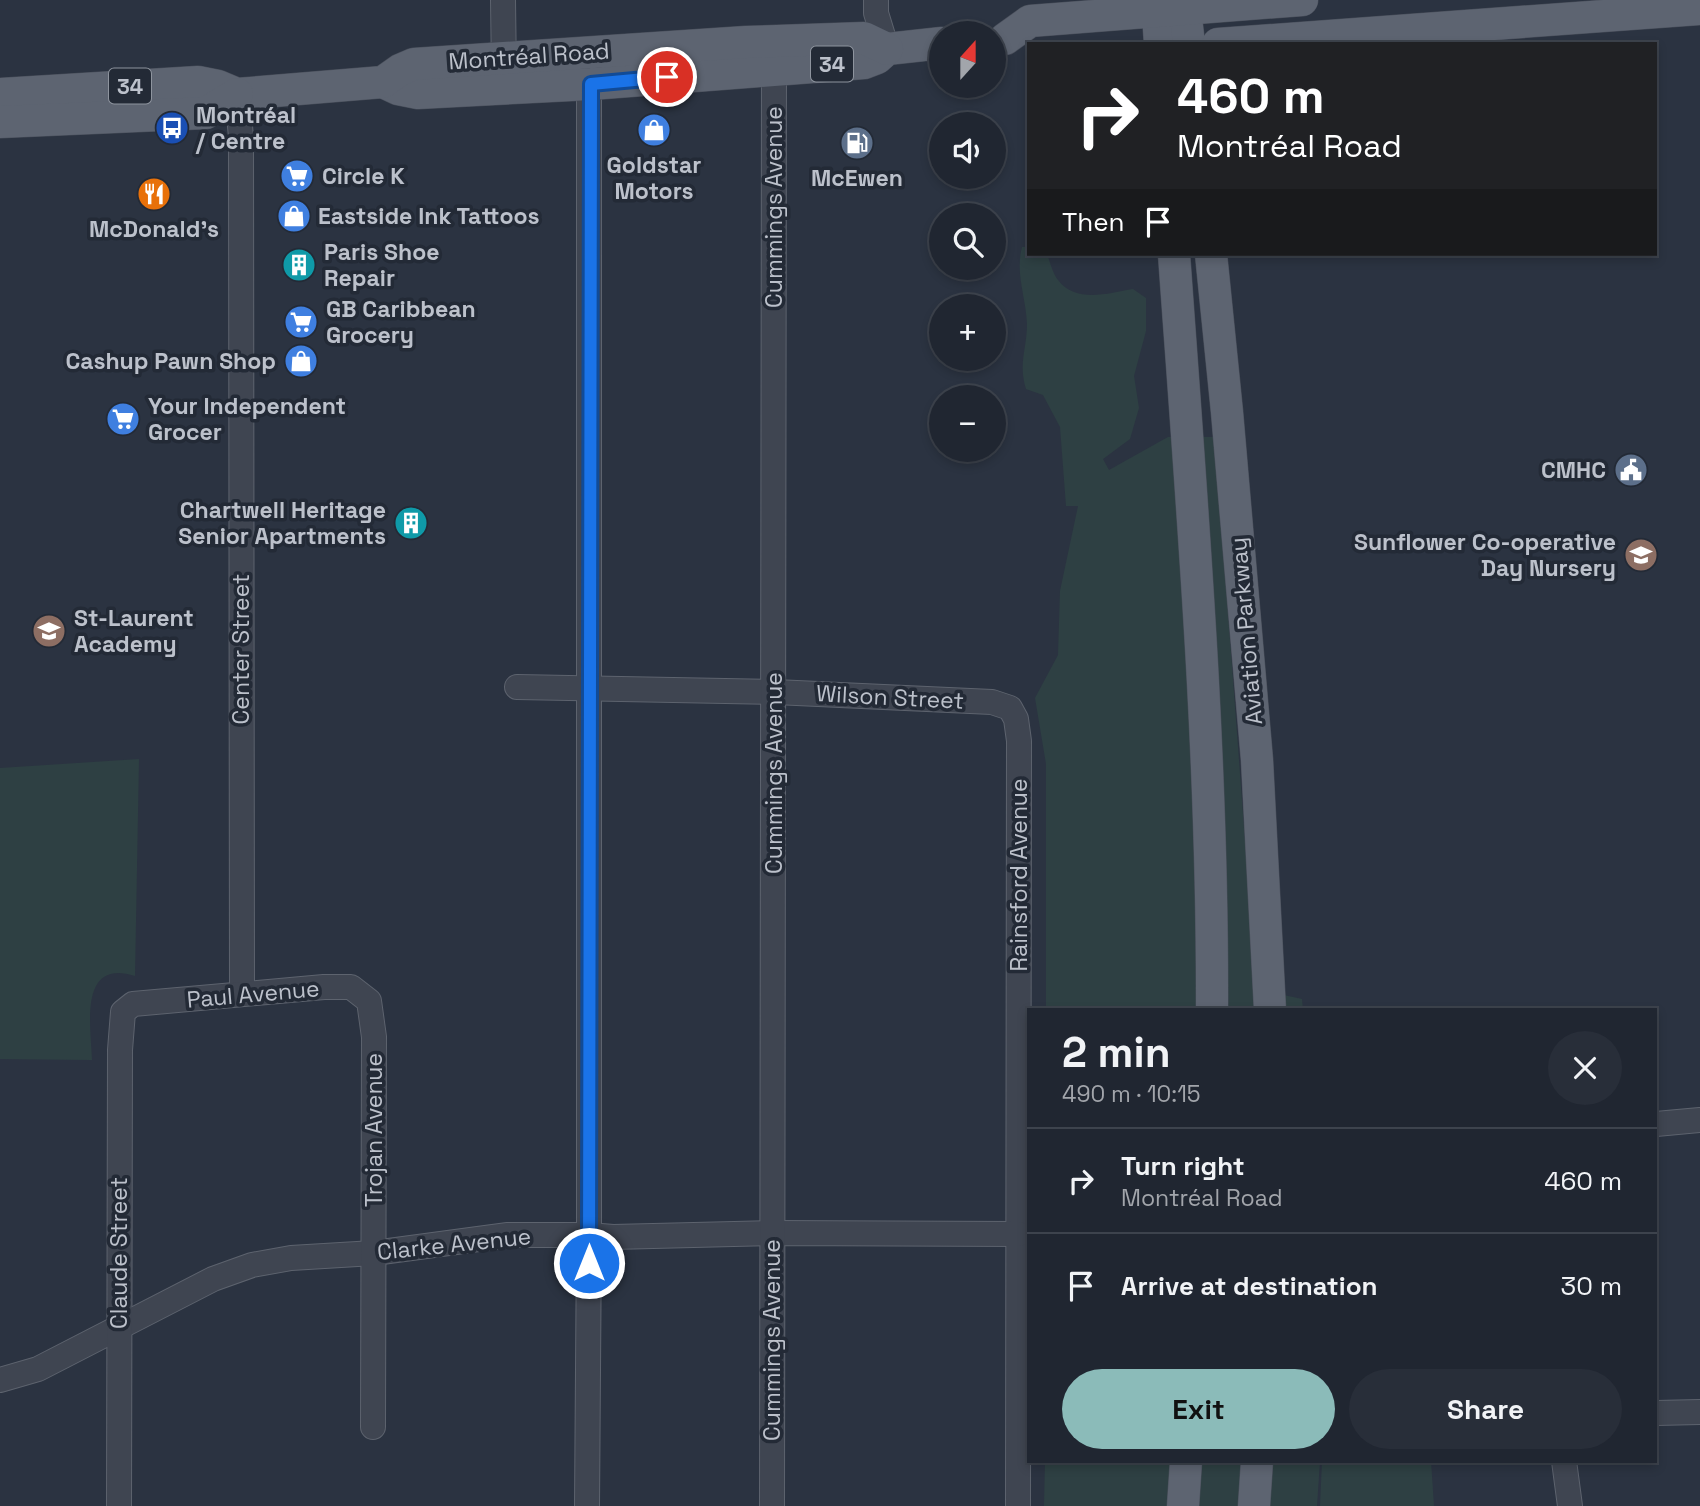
<!DOCTYPE html>
<html lang="en">
<head>
<meta charset="utf-8">
<style>
  body { margin:0; font-family:"Space Grotesk",sans-serif; background:#282e39; color:#f1f3f6; height:100vh; display:flex; flex-direction:column; font-size:26px; white-space:nowrap }
  * { box-sizing:border-box; margin:0 }
  p { font-size:23px; color:#a2a5ab }
  .icon { flex:none; width:38px; height:38px; fill:none; stroke:currentColor; stroke-width:2; stroke-linecap:round; stroke-linejoin:round }
  .map { position:relative; flex:1; overflow:hidden }
  .panel { position:absolute; left:1027px; top:1008px; width:630px; height:455px; display:flex; flex-direction:column; background:#202631; border-radius:0px; box-shadow:0 4px 10px #0003,0 0 0 2px #3d434d }
  .panel>* { flex:none }
  .top-card { position:absolute; left:1027px; top:42px; width:630px; height:214px; border-radius:0px; box-shadow:0 4px 10px #0003,0 0 0 2px #3d434d; background:#202124; color:#fff; overflow:hidden }
  .needle { width:46px; rotate:21deg }
  .fabs { position:absolute; left:929px; top:21px; display:grid; gap:14px }
  .fabs a { display:grid; place-items:center; width:77px; height:77px; border-radius:50%; background:#202631; box-shadow:0 4px 10px #0003,0 0 0 2px #3d434d; font-size:35px }
  .pin { position:absolute; display:grid; place-items:center; width:60px; height:60px; color:#fff; margin:-30px; border:4px solid #fff; border-radius:50%; box-shadow:0 2px 7px #0007 }
  .me { position:absolute; width:77px; margin:-38px; rotate:0deg; stroke-linejoin:round; filter:drop-shadow(0 0 5px #0008) }
  .turn { display:flex; align-items:center; gap:24px; height:147px; padding:0 35px; font-size:32px }
  .turn .icon { width:91px; height:91px; stroke-width:2.5 }
  .turn b { display:block; font-size:49px; line-height:60px }
  .then { display:flex; align-items:center; height:66px; padding:0 35px; background:#0003; gap:14px; font-size:26px }
  .round { display:grid; place-items:center; flex:none; width:74px; height:74px; border-radius:37px; background:#282e39 }
  .overview { display:flex; align-items:center; justify-content:space-between; height:119px; padding:0 35px }
  h1 { font-size:42px; font-weight:700; line-height:52px }
  .action { display:flex; gap:14px; margin-top:auto; padding:14px 35px }
  .action a { flex:1; height:80px; border-radius:42px; background:#8bbbb9; color:#111; font-size:28px; font-weight:700; line-height:80px; text-align:center }
  .action a+a { background:#282e39; color:#f1f3f6 }
  ul { padding:0; list-style:none }
  li { display:flex; align-items:center; gap:21px; height:105px; padding:0 35px; border-top:2px solid #3d434d }
  li div { flex:1 }
  li b { display:block; font-size:26px }
  li em { font-style:normal }
  .map>svg:first-child { display:block }
  .green { fill:#2e4043 }
  .lines { fill:none; stroke-linecap:round; stroke-linejoin:round }
  .minor-casing { stroke:#5d636e; stroke-width:26 }
  .major-casing { stroke:#484e5a; stroke-width:33 }
  .minor { stroke:#3f4551; stroke-width:24 }
  .major { stroke:#5d6471; stroke-width:32 }
  .route-casing { stroke:#114b97; stroke-width:18 }
  .route { stroke:#1a73e8; stroke-width:12 }
  .labels { text-anchor:middle; dominant-baseline:central; stroke-width:7; stroke-linejoin:round; paint-order:stroke }
  .shield { fill:#232a36; stroke:#8e949e; stroke-width:2 }
  .shield-label { font-size:21px; font-weight:bold; fill:#bcc1cb }
  .street-label { font-size:23px; fill:#bcc1cb; stroke:#232a36 }
  .poi-label { font-size:23px; font-weight:bold; fill:#bcc1cb; stroke:#232a36; text-anchor:start }
</style>
</head>
<body>
<div class="map">
<svg width="1700" height="1506" viewBox="0 0 1700 1506">
  <rect width="100%" height="100%" fill="#2b3341"/>
  <g class="green">
    <path d="M 1022,247 L 1029,247 L 1029,254 L 1047,254 C 1050,262 1053,274 1058,280 C 1076,304 1109,293 1133,289 L 1146,298 L 1146,331 L 1134,376 L 1139,408 L 1130,439 L 1103,459 L 1109,470 L 1168,437 L 1215,437 L 1256,989 L 1302,999 L 1303,1010 L 1046,1010 L 1046,764 L 1035,698 L 1058,655 L 1060,591 L 1078,506 L 1066,506 L 1060,427 L 1043,395 L 1026,389 C 1018,363 1027,349 1027,324 C 1026,297 1015,274 1022,247 Z"/>
    <path d="M 139,759 L 135,976 C 78,958 91,1027 92,1060 L 0,1059 L 0,768 Z"/>
    <path d="M 1045,1461 L 1320,1461 L 1317,1506 L 1044,1506 Z"/>
    <path d="M 1322,1461 L 1431,1461 L 1434,1506 L 1320,1506 Z"/>
  </g>
  <g class="lines">
    <defs>
      <g id="minor">
        <path d="M 503,0 L 504,74"/>
        <path d="M 876,0 L 876,13 L 887,49"/>
        <path d="M 237,94 L 241,137 L 242,993"/>
        <path d="M 517,687 L 775,692 L 992,702 L 1010,708 L 1016,719 L 1019,741 L 1018,1506"/>
        <path d="M 1656,1124 L 1700,1120"/>
        <path d="M 0,1380 L 38,1369 L 213,1279 L 252,1265 L 291,1258 L 374,1253 L 508,1235 L 589,1235 L 613,1237 L 772,1233 L 1019,1234"/>
        <path d="M 1656,1413 L 1700,1412"/>
        <path d="M 1564,1461 L 1570,1506"/>
        <path d="M 119,1506 L 120,1050 L 123,1012 L 133,1004 L 324,987 L 351,987 L 369,1001 L 374,1037 L 373,1427"/>
        <path d="M 587,1506 L 589,1235 L 589,66"/>
        <path d="M 772,1506 L 774,54"/>
      </g>
      <g id="major">
        <path d="M 1157,0 L 1160,44"/>
        <path d="M 1184,0 L 1189,44"/>
        <path d="M 1005,39 L 1030,21 L 1302,0"/>
        <path d="M 1218,44 L 1700,9"/>
        <path d="M 383,82 L 398,89 L 418,93 L 591,84 L 864,63 L 877,58 L 887,49 L 942,43"/>
        <path d="M 0,94 L 198,82 L 218,86 L 237,94 L 383,82 L 400,70 L 414,64 L 746,42 L 864,38 L 887,49"/>
        <path d="M 0,122 L 206,113 L 237,94"/>
        <path d="M 1174,254 C 1192,506 1213,757 1212,1010"/>
        <path d="M 1211,254 L 1227,412 L 1257,760 L 1270,1010"/>
        <path d="M 1183,1506 L 1186,1461"/>
        <path d="M 1254,1506 L 1257,1461"/>
      </g>
    </defs>
    <use href="#minor" class="minor-casing"/>
    <use href="#major" class="major-casing"/>
    <use href="#minor" class="minor"/>
    <use href="#major" class="major"/>
  </g>
  <g class="lines">
    <defs>
      <path id="route" d="M 589,1263 L 591,84 L 667,77"/>
    </defs>
    <use href="#route" class="route-casing"/>
    <use href="#route" class="route"/>
  </g>
  <defs>
    <symbol id="bus-disc" viewBox="-11 -11 22 22"><circle r="9.5" fill="#1a4fb4" stroke="#232a36"/><path d="M-5-6H5V4H4V6H2V4H-2V6H-4V4H-5ZM-3.5-4V0h7V-4ZM-3.5 1.2v1.5H-2V1.2ZM2 1.2v1.5H3.5V1.2Z" fill="#fff"/></symbol>
    <symbol id="shop-disc" viewBox="-11 -11 22 22"><circle r="9.5" fill="#3f7fe0" stroke="#232a36"/><path d="M-5-2.5h2.3a2.7 3.5 0 0 1 5.4 0H5L5.5 6h-11ZM-1.5-2.5h3a1.5 2.3 0 0 0-3 0Z" fill="#fff"/></symbol>
    <symbol id="fuel-disc" viewBox="-11 -11 22 22"><circle r="9.5" fill="#5c6f8a" stroke="#232a36"/><path d="M-5.5-6h7V0h2V4h1.3V-2.5L3-4.5l.8-.8L6-3V5H2.5V1h-1V6h-7ZM-4.2-4.7v3.2H.2V-4.7Z" fill="#fff"/></symbol>
    <symbol id="supermarket-disc" viewBox="-11 -11 22 22"><circle r="9.5" fill="#3f7fe0" stroke="#232a36"/><path d="M-6-5.5h2.5l.6 2H6L4.5 2H-2.5L-4.4-4H-6ZM-1.5 3.2a1.3 1.3 0 1 0 .1 0ZM3 3.2a1.3 1.3 0 1 0 .1 0Z" fill="#fff"/></symbol>
    <symbol id="restaurant-disc" viewBox="-11 -11 22 22"><circle r="9.5" fill="#e8710a" stroke="#232a36"/><path d="M-5-6h1v4h1v-4h1v4h1v-4h1v5L-1.5 .5V6h-2V.5L-5-1ZM5-6V6H3V1.5H1.5Q1.5-4 5-6Z" fill="#fff"/></symbol>
    <symbol id="building-disc" viewBox="-11 -11 22 22"><circle r="9.5" fill="#0f9aa8" stroke="#232a36"/><path d="M-4-6H4V6H1V3H-1V6H-4ZM-2.5-4.3h1.7v1.8h-1.7ZM.8-4.3h1.7v1.8H.8ZM-2.5-1h1.7V.8h-1.7ZM.8-1h1.7V.8H.8Z" fill="#fff"/></symbol>
    <symbol id="civic-disc" viewBox="-11 -11 22 22"><circle r="9.5" fill="#5c6f8a" stroke="#232a36"/><path d="M-.6-6.5H3V-4.5H.6V-3L4-1V1h2V6H-6V1h2V-1L-.6-3ZM-1.2 2.5V6h2.4V2.5Z" fill="#fff"/></symbol>
    <symbol id="school-disc" viewBox="-11 -11 22 22"><circle r="9.5" fill="#8d6e63" stroke="#232a36"/><path d="M0-5L7-2L0 1L-7-2ZM-4 1L0 2.5L4 1V4Q0 6-4 4Z" fill="#fff"/></symbol>
  </defs>
  <g fill-rule="evenodd">
    <use href="#bus-disc" x="153" y="109" width="38" height="38"/>
    <use href="#shop-disc" x="635" y="111" width="38" height="38"/>
    <use href="#fuel-disc" x="838" y="124" width="38" height="38"/>
    <use href="#supermarket-disc" x="278" y="157" width="38" height="38"/>
    <use href="#restaurant-disc" x="135" y="175" width="38" height="38"/>
    <use href="#shop-disc" x="275" y="197" width="38" height="38"/>
    <use href="#building-disc" x="280" y="246" width="38" height="38"/>
    <use href="#supermarket-disc" x="282" y="303" width="38" height="38"/>
    <use href="#shop-disc" x="282" y="342" width="38" height="38"/>
    <use href="#supermarket-disc" x="104" y="400" width="38" height="38"/>
    <use href="#civic-disc" x="1612" y="451" width="38" height="38"/>
    <use href="#building-disc" x="392" y="504" width="38" height="38"/>
    <use href="#school-disc" x="1622" y="536" width="38" height="38"/>
    <use href="#school-disc" x="30" y="612" width="38" height="38"/>
  </g>
  <g class="labels">
    <g class="shield">
      <rect x="811" y="46.5" width="42" height="35" rx="5"/>
      <rect x="109" y="68.5" width="42" height="35" rx="5"/>
    </g>
    <g class="shield-label">
      <text x="832" y="64">34</text>
      <text x="130" y="86">34</text>
    </g>
    <g class="street-label">
      <text transform="translate(529 56) rotate(-4)">Montréal Road</text>
      <text transform="translate(774 207) rotate(-90)">Cummings Avenue</text>
      <text transform="translate(1246 631) rotate(-95)">Aviation Parkway</text>
      <text transform="translate(241 649) rotate(-90)">Center Street</text>
      <text transform="translate(890 697) rotate(3)">Wilson Street</text>
      <text transform="translate(774 773) rotate(-90)">Cummings Avenue</text>
      <text transform="translate(1019 875) rotate(-90)">Rainsford Avenue</text>
      <text transform="translate(253 994) rotate(-5)">Paul Avenue</text>
      <text transform="translate(374 1130) rotate(-90)">Trojan Avenue</text>
      <text transform="translate(454 1244) rotate(-6)">Clarke Avenue</text>
      <text transform="translate(119 1253) rotate(-90)">Claude Street</text>
      <text transform="translate(772 1340) rotate(-90)">Cummings Avenue</text>
    </g>
    <g class="poi-label">
      <text x="196" y="115">Montréal<tspan x="196" dy="26">/ Centre</tspan></text>
      <text x="654" y="165" text-anchor="middle">Goldstar<tspan x="654" dy="26">Motors</tspan></text>
      <text x="322" y="176">Circle K</text>
      <text x="857" y="178" text-anchor="middle">McEwen</text>
      <text x="318" y="216">Eastside Ink Tattoos</text>
      <text x="154" y="229" text-anchor="middle">McDonald's</text>
      <text x="324" y="252">Paris Shoe<tspan x="324" dy="26">Repair</tspan></text>
      <text x="326" y="309">GB Caribbean<tspan x="326" dy="26">Grocery</tspan></text>
      <text x="276" y="361" text-anchor="end">Cashup Pawn Shop</text>
      <text x="148" y="406">Your Independent<tspan x="148" dy="26">Grocer</tspan></text>
      <text x="1606" y="470" text-anchor="end">CMHC</text>
      <text x="386" y="510" text-anchor="end">Chartwell Heritage<tspan x="386" dy="26">Senior Apartments</tspan></text>
      <text x="1616" y="542" text-anchor="end">Sunflower Co-operative<tspan x="1616" dy="26">Day Nursery</tspan></text>
      <text x="74" y="618">St-Laurent<tspan x="74" dy="26">Academy</tspan></text>
    </g>
  </g>
</svg>
<div class="fabs">
<a><svg class="needle" viewBox="-14 -14 28 28"><path d="M0-13l5 13h-10z" fill="#e53935"/><path d="M0 13l5-13h-10z" fill="#a2a5ab"/></svg></a>
<a><svg class="icon" aria-label="sound" viewBox="0 0 24 24"><path d="M4 9h4l5-4v14l-5-4H4zM17 9q2 3 0 6"/></svg></a>
<a><svg class="icon" aria-label="search" viewBox="0 0 24 24"><circle cx="10" cy="10" r="6"/><path d="M15 15l6 6"/></svg></a>
<a>+</a>
<a>−</a>
</div>
<div class="pin" style="left:667px;top:77px;background:#d93025"><svg class="icon" aria-label="arrive" viewBox="0 0 24 24"><path d="M6 21V4h12l-3 4 3 4H6"/></svg></div>
<svg class="me" style="left:589px;top:1263px" viewBox="-20 -20 40 40"><circle r="17" fill="#1a73e8" stroke="#fff" stroke-width="3"/><path d="M0-11L8 9 0 5-8 9z" fill="#fff"/></svg>
<div class="top-card">
<div class="turn"><svg class="icon" aria-label="right" viewBox="0 0 24 24"><path d="M7 20v-9h11M14 6l5 5-5 5"/></svg><div><b>460 m</b>Montréal Road</div></div>
<div class="then">Then<svg class="icon" aria-label="arrive" viewBox="0 0 24 24"><path d="M6 21V4h12l-3 4 3 4H6"/></svg></div>
</div>
<section class="panel">
<div class="overview"><div><h1>2 min</h1><p>490 m · 10:15</p></div><a class="round"><svg class="icon" aria-label="close" viewBox="0 0 24 24"><path d="M6 6l12 12M18 6L6 18"/></svg></a></div>
<ul>
<li><svg class="icon" aria-label="right" viewBox="0 0 24 24"><path d="M7 20v-9h11M14 6l5 5-5 5"/></svg><div><b>Turn right</b><p>Montréal Road</p></div><em>460 m</em></li>
<li><svg class="icon" aria-label="arrive" viewBox="0 0 24 24"><path d="M6 21V4h12l-3 4 3 4H6"/></svg><div><b>Arrive at destination</b></div><em>30 m</em></li>
</ul>
<div class="action"><a>Exit</a><a>Share</a></div>
</section>
</div>
</body>
</html>
